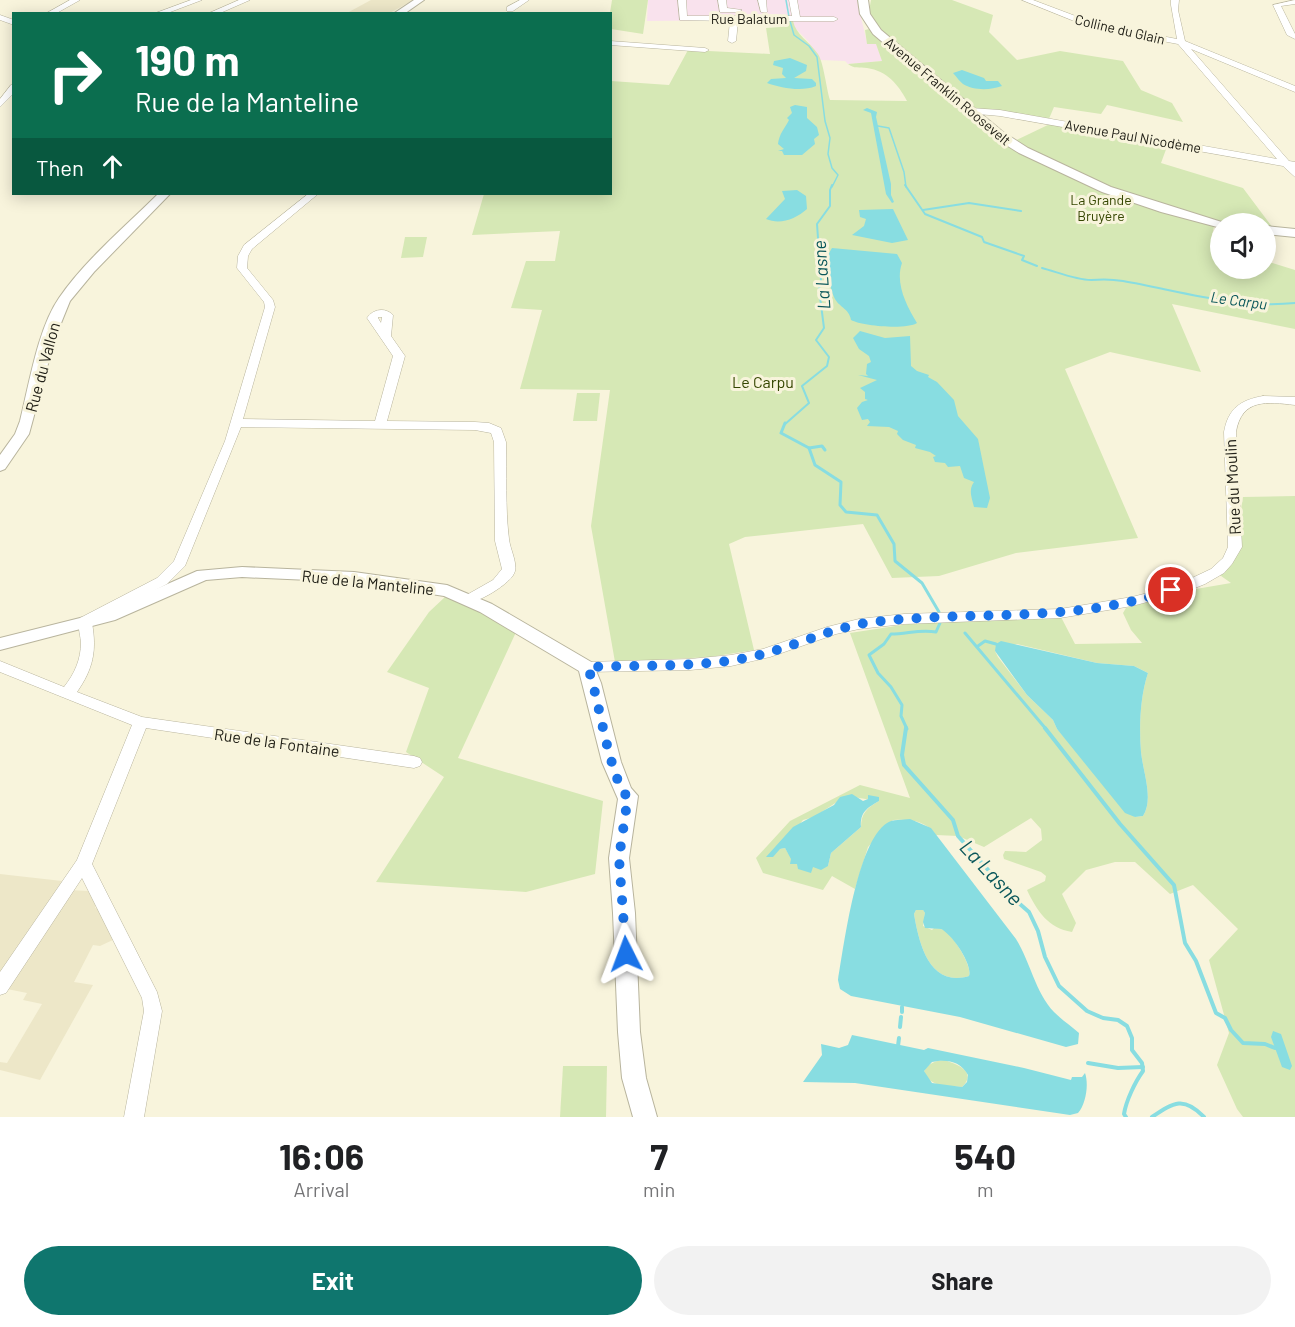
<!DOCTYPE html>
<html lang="en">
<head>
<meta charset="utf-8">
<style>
  body { margin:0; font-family:Barlow,sans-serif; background:#f2f2f2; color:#202124; height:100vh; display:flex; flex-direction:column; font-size:22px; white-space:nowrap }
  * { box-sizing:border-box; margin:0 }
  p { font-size:20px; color:#757577 }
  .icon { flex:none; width:33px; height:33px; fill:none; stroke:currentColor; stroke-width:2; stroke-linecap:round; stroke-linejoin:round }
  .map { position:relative; height:1117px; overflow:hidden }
  .sheet { display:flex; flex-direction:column; background:#fff; flex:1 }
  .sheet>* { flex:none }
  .guide { position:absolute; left:12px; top:12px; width:600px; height:183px; border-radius:0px; box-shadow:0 3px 15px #0003; background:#0b6e4f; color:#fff; overflow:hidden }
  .tools { position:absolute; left:1210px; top:213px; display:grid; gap:12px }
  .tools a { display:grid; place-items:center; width:66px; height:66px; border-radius:50%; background:#fff; box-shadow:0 3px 15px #0003; font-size:30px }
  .pin { position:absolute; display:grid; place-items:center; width:51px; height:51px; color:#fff; margin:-26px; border:3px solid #fff; border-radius:50%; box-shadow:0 2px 6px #0007 }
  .me { position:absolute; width:66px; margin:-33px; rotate:357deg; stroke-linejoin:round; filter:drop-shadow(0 0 4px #0008) }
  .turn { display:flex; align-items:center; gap:21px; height:126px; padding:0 24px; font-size:27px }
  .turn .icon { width:78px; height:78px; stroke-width:2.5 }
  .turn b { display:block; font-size:42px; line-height:51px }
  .then { display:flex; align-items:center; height:57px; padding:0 24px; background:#0003; gap:12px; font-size:22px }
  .eta { display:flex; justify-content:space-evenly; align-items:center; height:102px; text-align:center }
  .eta b { font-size:36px; font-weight:700; line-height:42px }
  .primary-button { display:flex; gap:12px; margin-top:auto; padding:12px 24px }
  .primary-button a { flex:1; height:69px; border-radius:36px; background:#0f766e; color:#fff; font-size:24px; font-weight:700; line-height:69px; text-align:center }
  .primary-button a+a { background:#f2f2f2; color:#202124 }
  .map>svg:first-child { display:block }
  .commercial { fill:#f9e2ed }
  .built { fill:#ede7c8 }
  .green { fill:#d6e8b5; fill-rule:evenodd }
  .water { fill:#88dde1; fill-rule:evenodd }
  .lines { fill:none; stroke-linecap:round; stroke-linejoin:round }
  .stream-far3 { stroke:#88dde1; stroke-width:1.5 }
  .stream-far2 { stroke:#88dde1; stroke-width:2 }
  .stream-far1 { stroke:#88dde1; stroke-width:3 }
  .stream { stroke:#88dde1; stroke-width:4 }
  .minor-casing { stroke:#b8b49d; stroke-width:1 }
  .tertiary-casing { stroke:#b8b49d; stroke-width:2 }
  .secondary-casing { stroke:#b8b49d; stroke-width:2 }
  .minor { fill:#fff; fill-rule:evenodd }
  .tertiary { fill:#fff; fill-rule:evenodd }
  .secondary { fill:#fff; fill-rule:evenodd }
  .route { stroke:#1a73e8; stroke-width:10; stroke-dasharray:0 18 }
  .labels { text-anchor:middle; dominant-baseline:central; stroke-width:6; stroke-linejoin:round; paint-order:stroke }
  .far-street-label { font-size:14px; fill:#222118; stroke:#f8f4dc }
  .far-park-label { font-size:14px; fill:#354601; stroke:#f8f4dc }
  .far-water-label { font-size:15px; font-style:italic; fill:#0a575a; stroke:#f8f4dc }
  .street-label { font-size:16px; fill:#222118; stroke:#f8f4dc }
  .park-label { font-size:16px; fill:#354601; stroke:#f8f4dc }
  .water-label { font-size:18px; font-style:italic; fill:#0a575a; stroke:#f8f4dc }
  .near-water-label { font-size:21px; font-style:italic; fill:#0a575a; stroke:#f8f4dc }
</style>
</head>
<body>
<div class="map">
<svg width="1295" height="1117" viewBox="0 0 1295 1117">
  <rect width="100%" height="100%" fill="#f8f4dc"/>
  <path class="commercial" d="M 648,0 L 857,0 L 867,43 L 876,43 L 882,61 L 848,64 L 845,61 L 820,60 L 808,41 L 794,27 L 779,20 L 647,21 Z"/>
  <g class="built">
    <path d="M 371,0 L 413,0 L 390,13 L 347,13 Z"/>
    <path d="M 0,874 L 62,881 L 0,980 Z"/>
    <path d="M 69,890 L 88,891 L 96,905 L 95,908 L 101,909 L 115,939 L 100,946 L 93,945 L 74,982 L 93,985 L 40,1080 L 0,1070 L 0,1062 L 7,1063 L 42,1004 L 23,1000 L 27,993 L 7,989 Z"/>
  </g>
  <g class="green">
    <path d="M 612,0 L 648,0 L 643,34 L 611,29 L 610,13 Z"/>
    <path d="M 871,0 L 952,0 L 993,15 L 989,32 L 1017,60 L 1060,51 L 1123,61 L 1141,90 L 1172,103 L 1183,122 L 1107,105 L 1101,114 L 1054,107 L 1048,121 L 971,111 L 1010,143 L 1052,123 L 1168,144 L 1161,163 L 1243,188 L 1279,236 L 1266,234 L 1266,224 L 1221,224 L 1221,227 L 1214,226 L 1211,241 L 1221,245 L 1221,268 L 1266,268 L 1266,261 L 1295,270 L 1295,329 L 1172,304 L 1201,372 L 1110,352 L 1065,369 L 1138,538 L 1016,553 L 939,576 L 892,578 L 863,524 L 745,537 L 729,544 L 754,650 L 710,657 L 615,662 L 591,526 L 610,390 L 520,389 L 542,310 L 511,308 L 526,261 L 555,261 L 560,231 L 472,235 L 484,194 L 610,194 L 611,81 L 669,85 L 688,50 L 770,54 L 766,28 L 780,27 L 779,20 L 793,21 C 796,35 809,41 818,54 C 824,64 826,87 830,100 L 907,101 C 898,84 887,71 867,68 C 859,67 854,69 848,64 L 882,61 L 876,44 L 867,44 L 865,30 L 878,27 L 869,11 Z"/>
    <path d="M 405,237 L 427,237 L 423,257 L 401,258 Z"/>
    <path d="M 577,393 L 600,393 L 597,421 L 573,421 Z"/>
    <path d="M 1295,496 L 1295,1117 L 1243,1117 L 1237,1109 L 1217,1065 L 1229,1033 L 1209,960 L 1238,929 L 1193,885 L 1170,894 L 1135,862 L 1115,862 L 1086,870 L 1062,894 L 1076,923 L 1072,932 C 1048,928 1037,911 1027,890 L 1045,881 L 1046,876 L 1041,872 L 1004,859 L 1003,855 L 1005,851 L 1026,852 L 1042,840 L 1041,829 L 1031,818 L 984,847 L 958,836 L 936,835 C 925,820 910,819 893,820 L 868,847 L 855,889 L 832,876 L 823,890 L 763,873 L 756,858 L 790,821 L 860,785 L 910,798 L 850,633 L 915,623 L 1061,617 L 1075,644 L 1142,643 L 1131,630 L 1123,613 L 1126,608 L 1190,590 L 1231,583 L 1214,571 L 1236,539 L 1243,497 ZM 1017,644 L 1097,663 L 1134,666 L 1148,673 C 1140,697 1139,727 1141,752 C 1143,772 1154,799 1143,816 L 1135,817 L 1057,729 L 1053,720 L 1027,695 L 998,657 L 995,651 ZM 846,796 C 858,798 867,799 879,801 C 867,808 861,813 861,827 L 831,853 L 828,866 C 808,868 795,866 785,848 L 780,849 L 803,820 L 814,817 Z"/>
    <path d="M 445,597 L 478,610 L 517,630 L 458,758 L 603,801 L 595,874 L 526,892 L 376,882 L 444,777 L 406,752 L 429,688 L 387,672 L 429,612 Z"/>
    <path d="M 916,910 L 923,910 L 925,913 L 923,926 L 932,930 L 934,928 C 937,928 941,929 944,930 C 953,935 973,967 969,976 C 929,988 919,943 914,914 Z"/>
    <path d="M 944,1060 C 957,1064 978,1072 962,1087 C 946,1085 930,1088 924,1071 C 929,1063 935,1061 944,1060 Z"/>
    <path d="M 563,1066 L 607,1066 L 606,1117 L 560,1117 Z"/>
  </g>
  <g class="water">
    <path d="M 790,58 L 807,65 L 806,71 L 794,78 L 812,79 L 816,83 L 816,86 C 802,92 781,88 767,83 L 771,79 L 786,78 L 782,74 L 783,68 L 773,65 L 774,61 Z"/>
    <path d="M 962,70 L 984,78 L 986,81 L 998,81 L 1002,86 C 991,90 974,91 963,84 C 959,81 957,77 953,73 Z"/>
    <path d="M 795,105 L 807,107 L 807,118 L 817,127 L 819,135 L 814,139 L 815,144 L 802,155 L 784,155 L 782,151 L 778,151 L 784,149 L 778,144 C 779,134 785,128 789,120 L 787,118 L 792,113 L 790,107 Z"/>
    <path d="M 867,108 L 877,112 L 876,117 L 891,184 L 891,195 L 894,202 L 892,203 L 886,194 L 871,113 L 863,110 Z"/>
    <path d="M 797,190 L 806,196 L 807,209 C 796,219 780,225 766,219 L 785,199 L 782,191 Z"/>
    <path d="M 893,209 L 908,240 L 892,243 L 852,235 L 864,226 L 866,219 L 860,217 L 859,210 Z"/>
    <path d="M 832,248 L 897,254 L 902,263 C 895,283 906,305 917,323 C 906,330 862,326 851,320 C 849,308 838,307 834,297 C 828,284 829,267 829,253 Z"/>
    <path d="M 860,331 L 885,338 L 910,336 L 911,366 L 917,371 L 929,375 L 928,377 L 937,382 L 954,400 L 958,416 L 978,439 L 990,498 L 987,508 L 974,507 C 972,498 968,490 974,482 L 964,478 L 960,466 L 948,467 L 945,463 L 935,462 L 933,457 L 936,456 L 930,452 L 915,448 L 916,445 L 903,440 L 897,434 L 898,431 L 889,427 L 867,426 L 870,422 L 868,419 L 862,420 L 857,408 L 862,402 L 868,400 L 865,399 L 865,392 L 860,388 L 877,380 L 858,375 L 868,376 L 866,374 L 867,364 L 871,362 L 869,356 L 859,349 L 853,338 Z"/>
    <path d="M 1001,641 L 1097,663 L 1134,666 L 1148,673 C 1140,697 1139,727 1141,752 C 1143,772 1154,799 1143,816 L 1135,817 L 1125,813 L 1057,729 L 1053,720 L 1027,695 L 995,651 L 996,644 Z"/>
    <path d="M 852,794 L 863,801 L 868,799 L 868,795 L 879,797 L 879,801 C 867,808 860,812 861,827 L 831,853 L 828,866 L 821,870 L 813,867 L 811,873 L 798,869 L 797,864 L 790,864 L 791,859 L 785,848 L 780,849 L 773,857 L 766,857 L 793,827 L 834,805 L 840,797 Z"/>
    <path d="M 910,819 L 931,828 L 1016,939 C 1030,961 1035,992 1054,1012 C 1062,1020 1071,1026 1079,1033 L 1078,1044 L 1066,1047 L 960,1017 L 851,996 L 840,989 L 838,980 C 844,945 857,842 887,823 C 893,819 902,820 910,819 ZM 916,910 L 923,910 L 925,913 L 923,922 L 925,928 L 941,929 C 952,934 973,965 969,976 C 929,988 919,943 914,914 Z"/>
    <path d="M 1273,1031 L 1281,1034 L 1292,1066 L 1290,1070 L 1282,1067 L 1271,1037 Z"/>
    <path d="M 852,1035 L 924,1050 L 928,1048 L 1024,1068 L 1071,1080 L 1072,1077 L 1082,1077 L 1085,1073 C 1089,1084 1086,1104 1078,1113 L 1070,1115 L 855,1083 L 803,1082 L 822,1055 L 821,1044 L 839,1048 L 848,1045 ZM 938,1061 C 951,1060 961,1063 968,1075 L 967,1082 L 962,1087 L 932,1083 L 924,1071 L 932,1062 Z"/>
  </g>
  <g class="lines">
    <g class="stream-far3">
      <path d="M 786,0 L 789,17"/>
      <path d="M 790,21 L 794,35 L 809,46 L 817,57 L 825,121 L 830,138 L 828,154 L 832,168 L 838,175 L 832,187"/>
      <path d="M 878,126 L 889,128 L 904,172 L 906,187"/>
    </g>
    <g class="stream-far2">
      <path d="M 905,185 L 925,214 L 982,237 L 984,242 L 1024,256 L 1022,260 L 1037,266"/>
      <path d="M 923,210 L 969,203 L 1021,211"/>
      <path d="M 1042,268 C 1057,272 1076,280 1091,280 C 1102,279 1112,279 1123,281 C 1180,291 1237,309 1295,303"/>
      <path d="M 784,425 L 809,403 L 802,386 L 827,366 L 829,357 L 816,340 L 824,328 L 819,289 L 821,280 L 817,224 L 830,206 L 830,190 L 832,185"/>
    </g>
    <g class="stream-far1">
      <path d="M 785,423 L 781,433 L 809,448 L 815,465 L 841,482 L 840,505 L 846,512 L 877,515 L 894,544 L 895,561 L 922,583 L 939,612"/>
      <path d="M 809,448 L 822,446 L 825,450"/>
      <path d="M 965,633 L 1046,729"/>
      <path d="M 978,646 L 985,641 L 996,644"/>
      <path d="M 907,729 L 901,716 L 902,705 L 891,687 L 878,673 L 869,655 L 884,644 L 891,634 C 907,634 920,629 936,632 L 940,623"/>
    </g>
    <g class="stream">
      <path d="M 906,728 L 902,755 L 904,765 L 953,820 L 958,836 L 1013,898 L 1029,912 L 1038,931 L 1045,957 L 1059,986 L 1087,1011 L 1103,1018 L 1118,1020 L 1127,1026 L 1132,1038 L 1132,1050 L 1142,1063 L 1143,1071 C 1135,1082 1126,1101 1124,1114 L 1126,1117"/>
      <path d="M 1045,728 L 1120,824 L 1174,885 L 1185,943 L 1196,961 L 1216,1013 L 1225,1018 L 1231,1030 L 1243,1043 L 1265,1044 L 1275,1048"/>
      <path d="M 902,1007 L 902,1012"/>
      <path d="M 900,1027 L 901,1017"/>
      <path d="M 898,1046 L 899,1038"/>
      <path d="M 1088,1063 L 1118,1068 L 1143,1067"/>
      <path d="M 1152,1117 C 1174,1102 1184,1096 1204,1117"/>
    </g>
    <defs>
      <g id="minor">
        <path d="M 70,0 L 80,0 L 55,14 L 45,14 Z"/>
        <path d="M 191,0 L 202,0 L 165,14 L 153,14 Z"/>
        <path d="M 239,0 L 250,0 L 218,14 L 207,14 Z"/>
        <path d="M 520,0 L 529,0 L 513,11 L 507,11 L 507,7 Z"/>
        <path d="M 678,0 L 686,0 L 687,16 L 792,16 L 789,0 L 797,0 L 800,17 L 834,17 L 838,19 L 834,21 L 738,21 L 736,41 L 732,43 L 728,41 L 730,21 L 680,20 Z"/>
        <path d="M 718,0 L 726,0 L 727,8 L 742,10 L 738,12 L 720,12 Z"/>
        <path d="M 758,0 L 766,0 L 767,12 L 761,12 Z"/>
        <path d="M 1022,0 L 1033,0 L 1094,23 L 1177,39 L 1171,5 L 1171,0 L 1179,0 L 1178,10 L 1185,41 L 1295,86 L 1295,92 L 1191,49 L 1289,161 L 1295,162 L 1295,177 L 1283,166 L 1000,116 L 967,113 L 966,111 L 970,108 L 1000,110 L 1277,159 L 1178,44 L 1089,27 Z"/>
        <path d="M 1295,0 L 1295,4 L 1281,6 L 1295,34 L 1295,39 L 1287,35 L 1273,5 Z"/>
        <path d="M 0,15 L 14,20 L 14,25 L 0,20 Z"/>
        <path d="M 610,41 L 705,48 L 709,50 L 705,52 L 610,45 Z"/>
        <path d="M 11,85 L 14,85 L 14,93 L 0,107 L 0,99 Z"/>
        <path d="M 308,194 L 318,194 L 252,249 L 248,256 L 247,268 L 273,300 L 275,307 L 243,419 L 375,421 L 393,356 L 367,318 C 373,309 385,307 393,315 L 391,336 L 405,356 L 387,421 L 475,422 L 489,423 L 501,428 L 506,442 C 507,474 505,507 509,539 C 510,549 517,561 515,571 C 513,583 474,606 463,603 L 461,600 L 463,597 L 493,580 L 502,569 L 495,541 L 494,442 L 491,433 L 475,430 L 241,427 L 185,566 L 167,584 L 92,623 C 97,651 93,669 77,692 L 142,717 L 414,756 L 420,758 L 422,762 L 420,766 L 414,768 L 146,728 L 92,864 L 157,992 L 162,1011 L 144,1117 L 124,1117 L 144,1011 L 142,998 L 82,878 L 6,993 L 0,995 L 0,972 L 77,860 L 132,725 L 0,672 L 0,661 L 64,687 C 75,673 81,659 81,642 C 80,633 77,625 80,618 L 157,578 L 174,561 L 225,441 L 265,307 L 264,302 L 237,268 L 238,256 L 244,245 ZM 378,317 L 382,317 L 381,323 L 378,318 Z"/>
        <path d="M 1263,396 L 1295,397 L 1295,405 C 1267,402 1242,398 1236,432 L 1242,547 L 1232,564 L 1224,573 L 1205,584 L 1185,592 L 1132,606 L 1060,618 L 904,624 L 859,629 L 836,634 L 770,657 L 731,666 L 690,670 L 587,672 L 582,671 L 580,667 L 582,663 L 587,662 L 690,659 L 731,655 L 763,649 L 827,627 L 859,619 L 904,614 L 1060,609 L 1132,597 L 1175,586 L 1211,569 L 1223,558 L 1228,547 L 1224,432 C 1228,409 1240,400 1263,396 Z"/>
      </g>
      <g id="tertiary">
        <path d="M 414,0 L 424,0 L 404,14 L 393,14 Z"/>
        <path d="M 158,194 L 170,194 L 94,272 L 70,301 L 55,338 L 29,434 L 5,469 L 0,471 L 0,455 L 15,434 L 20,421 C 29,385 38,328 59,298 C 86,259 125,227 158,194 Z"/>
        <path d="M 242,567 L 354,572 L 447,585 L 492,604 L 593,663 L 601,683 L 621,762 L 631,788 L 638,796 L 629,858 L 635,913 L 640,1032 L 646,1078 L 657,1117 L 633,1117 L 622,1078 L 618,1032 L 613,913 L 609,858 L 618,799 L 602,762 L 579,671 L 480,612 L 444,596 L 354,582 L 242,577 L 206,580 L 115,620 L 0,650 L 0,638 L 104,612 L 197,571 Z"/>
      </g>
      <g id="secondary">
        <path d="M 858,0 L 868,0 L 870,14 L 881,30 L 1003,132 L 1028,148 L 1111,187 L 1228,224 L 1221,224 L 1221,228 L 1161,212 L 1102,192 L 1019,153 L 995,138 L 873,34 L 860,14 Z"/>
        <path d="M 1266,226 L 1295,229 L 1295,237 L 1266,234 Z"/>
      </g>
    </defs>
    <use href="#minor" class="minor-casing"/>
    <use href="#tertiary" class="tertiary-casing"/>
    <use href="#secondary" class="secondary-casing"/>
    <use href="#minor" class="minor"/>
    <use href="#tertiary" class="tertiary"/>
    <use href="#secondary" class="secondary"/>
  </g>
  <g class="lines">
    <path class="route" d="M 626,954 L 619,858 L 628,796 L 623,793 C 605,753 601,709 588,667 C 641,665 698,668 751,657 C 793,648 831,627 873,622 C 973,610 1075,624 1171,590"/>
  </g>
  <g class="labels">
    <g class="far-street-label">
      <text x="749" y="18">Rue Balatum</text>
      <text transform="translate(1120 29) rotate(13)">Colline du Glain</text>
      <text transform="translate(948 91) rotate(40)">Avenue Franklin Roosevelt</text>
      <text transform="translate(1133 136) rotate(10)">Avenue Paul Nicodème</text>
    </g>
    <g class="far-park-label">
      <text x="1101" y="199">La Grande<tspan x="1101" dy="16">Bruyère</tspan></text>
    </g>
    <g class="far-water-label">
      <text transform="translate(1239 300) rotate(8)">Le Carpu</text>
    </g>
    <g class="street-label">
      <text transform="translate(42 367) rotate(-75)">Rue du Vallon</text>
      <text transform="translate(1232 487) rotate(-93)">Rue du Moulin</text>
      <text transform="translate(368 582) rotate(6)">Rue de la Manteline</text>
      <text transform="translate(277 742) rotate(8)">Rue de la Fontaine</text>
    </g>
    <g class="park-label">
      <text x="763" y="381">Le Carpu</text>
    </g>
    <g class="water-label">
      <text transform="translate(821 275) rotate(-94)">La Lasne</text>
    </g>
    <g class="near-water-label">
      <text transform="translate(992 872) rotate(47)">La Lasne</text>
    </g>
  </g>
</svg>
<div class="tools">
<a><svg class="icon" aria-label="sound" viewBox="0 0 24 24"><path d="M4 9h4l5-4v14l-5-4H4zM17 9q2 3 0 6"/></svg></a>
</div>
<div class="pin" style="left:1171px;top:590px;background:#d93025"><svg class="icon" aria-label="arrive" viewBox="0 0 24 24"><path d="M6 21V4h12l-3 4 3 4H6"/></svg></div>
<svg class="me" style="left:626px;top:954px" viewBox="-20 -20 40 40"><path d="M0-17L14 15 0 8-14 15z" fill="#1a73e8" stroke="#fff" stroke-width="4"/></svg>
<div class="guide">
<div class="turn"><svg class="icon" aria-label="right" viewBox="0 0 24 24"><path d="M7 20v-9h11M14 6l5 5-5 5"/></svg><div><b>190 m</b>Rue de la Manteline</div></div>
<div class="then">Then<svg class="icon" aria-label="ahead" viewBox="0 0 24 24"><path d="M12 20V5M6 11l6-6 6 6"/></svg></div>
</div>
</div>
<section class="sheet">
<div class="eta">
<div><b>16:06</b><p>Arrival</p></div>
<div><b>7</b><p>min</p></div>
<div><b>540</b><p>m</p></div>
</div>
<div class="primary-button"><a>Exit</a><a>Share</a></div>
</section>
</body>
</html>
